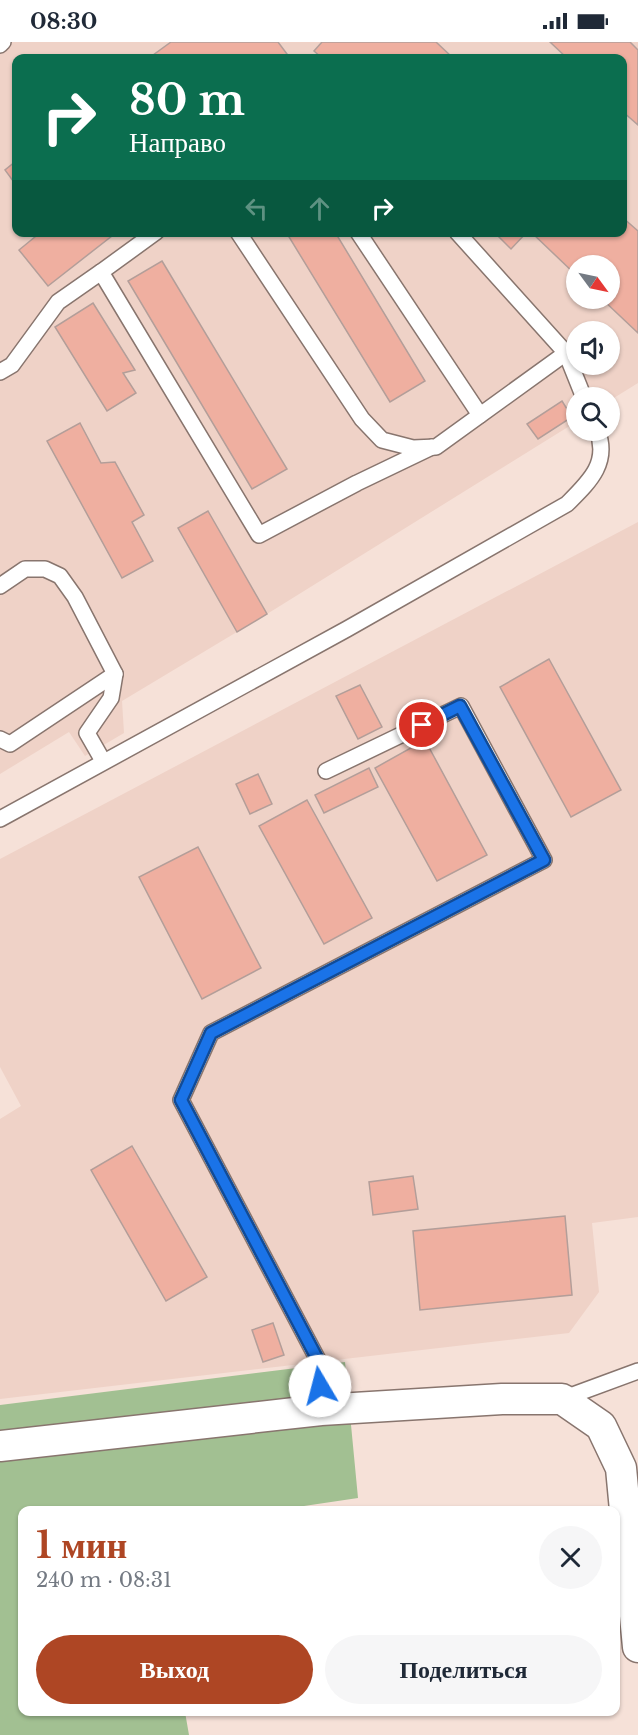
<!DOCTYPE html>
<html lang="ru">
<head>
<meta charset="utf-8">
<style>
  body { margin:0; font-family:"Libre Baskerville",serif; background:#f6f6f7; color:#1f2937; height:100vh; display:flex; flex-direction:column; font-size:22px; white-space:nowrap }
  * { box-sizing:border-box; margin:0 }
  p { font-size:20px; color:#747a83 }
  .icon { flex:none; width:33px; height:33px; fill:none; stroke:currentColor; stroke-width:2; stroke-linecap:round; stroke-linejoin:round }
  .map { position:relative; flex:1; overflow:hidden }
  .side { position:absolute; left:18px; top:1464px; width:602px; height:210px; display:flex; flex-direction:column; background:#fff; border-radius:12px; box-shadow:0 2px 4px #0004 }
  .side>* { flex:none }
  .top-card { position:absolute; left:12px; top:12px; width:615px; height:183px; border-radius:12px; box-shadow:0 2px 4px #0004; background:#0b6e4f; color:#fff; overflow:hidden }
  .needle { width:39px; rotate:123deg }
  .controls { position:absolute; left:566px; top:213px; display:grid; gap:12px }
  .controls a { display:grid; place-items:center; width:54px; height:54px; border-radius:50%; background:#fff; box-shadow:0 2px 4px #0004; font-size:30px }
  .pin { position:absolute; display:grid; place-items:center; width:51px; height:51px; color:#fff; margin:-26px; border:3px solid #fff; border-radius:50%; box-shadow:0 2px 6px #0007 }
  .me { position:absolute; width:66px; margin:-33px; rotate:352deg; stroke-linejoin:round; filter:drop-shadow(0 0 4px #0008) }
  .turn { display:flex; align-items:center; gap:21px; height:126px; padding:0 18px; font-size:27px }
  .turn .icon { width:78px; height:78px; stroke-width:2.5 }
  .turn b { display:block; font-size:42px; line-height:51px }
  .lanes { display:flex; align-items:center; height:57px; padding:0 18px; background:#0003; justify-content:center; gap:30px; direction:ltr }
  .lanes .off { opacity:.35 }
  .round { display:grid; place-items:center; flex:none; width:63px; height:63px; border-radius:32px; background:#f6f6f7 }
  .headline { display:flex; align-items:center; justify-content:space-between; height:102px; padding:0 18px }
  h1 { font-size:36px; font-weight:700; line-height:45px; color:#ae4624 }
  .button { display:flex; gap:12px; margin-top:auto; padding:12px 18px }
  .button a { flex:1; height:69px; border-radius:36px; background:#ae4624; color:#fff; font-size:24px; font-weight:700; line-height:69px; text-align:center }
  .button a+a { background:#f6f6f7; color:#1f2937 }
  .status { display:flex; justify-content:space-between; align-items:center; height:42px; padding:0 30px; background:#fff; direction:ltr }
  .status svg { height:16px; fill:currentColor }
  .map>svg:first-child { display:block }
  .built { fill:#efd2c7; fill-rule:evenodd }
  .green { fill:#a2c092 }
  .building { fill:#efafa0; stroke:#b39e99; stroke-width:1.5 }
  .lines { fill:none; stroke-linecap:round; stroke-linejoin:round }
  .service-casing { stroke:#88756e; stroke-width:18 }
  .minor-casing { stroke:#88756e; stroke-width:33 }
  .service { stroke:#fff; stroke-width:15 }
  .minor { stroke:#fff; stroke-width:30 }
  .route-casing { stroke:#114b97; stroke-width:15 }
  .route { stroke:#1a73e8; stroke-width:10 }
</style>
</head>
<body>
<div class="status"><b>08:30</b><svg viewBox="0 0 49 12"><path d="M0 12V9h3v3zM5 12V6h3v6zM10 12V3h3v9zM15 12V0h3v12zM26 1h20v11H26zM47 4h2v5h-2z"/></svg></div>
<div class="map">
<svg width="638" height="1693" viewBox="0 0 638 1693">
  <rect width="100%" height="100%" fill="#f6e1d8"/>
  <g class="built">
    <path d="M 0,0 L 171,0 L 149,16 L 16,16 L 16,190 L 622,190 L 622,16 L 153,16 L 175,0 L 638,0 L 638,341 L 609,359 L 609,356 L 576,356 L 576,380 L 267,572 L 122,659 L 124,691 L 85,714 L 69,690 L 0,732 ZM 576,224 L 609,224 L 609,256 L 576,256 ZM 576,290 L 609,290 L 609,322 L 576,322 Z"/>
    <path d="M 638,480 L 638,1175 L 592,1181 L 599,1250 L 569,1291 L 0,1357 L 0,1077 L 21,1064 L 0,1025 L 0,817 Z"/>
  </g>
  <path class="green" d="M 345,1320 L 358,1456 L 277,1468 L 22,1468 L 22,1670 L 185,1670 L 189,1693 L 0,1693 L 0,1363 Z"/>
  <g class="building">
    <path d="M 171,0 L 278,0 L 290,16 L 149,16 Z"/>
    <path d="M 322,0 L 436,0 L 453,16 L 322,16 L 314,9 Z"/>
    <path d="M 550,0 L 630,0 L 638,8 L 638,83 L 622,69 L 622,16 L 567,16 Z"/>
    <path d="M 16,119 L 16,143 L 5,128 Z"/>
    <path d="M 622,175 L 638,189 L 638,291 L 601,256 L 609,256 L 609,224 L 576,224 L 576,233 L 531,190 L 622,190 Z"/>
    <path d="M 41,190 L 117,190 L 48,244 L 19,208 Z"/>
    <path d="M 286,190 L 335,190 L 425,339 L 390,360 Z"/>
    <path d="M 494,190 L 527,190 L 511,207 Z"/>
    <path d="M 162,219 L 287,427 L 252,447 L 128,239 Z"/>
    <path d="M 93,261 L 135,328 L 123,331 L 136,351 L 107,369 L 55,285 Z"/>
    <path d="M 562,359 L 572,375 L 538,397 L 527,382 Z"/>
    <path d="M 80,381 L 101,421 L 115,420 L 144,473 L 132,480 L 153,519 L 122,536 L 47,399 Z"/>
    <path d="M 208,469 L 267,572 L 237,590 L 178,486 Z"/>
    <path d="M 549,617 L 621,748 L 571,775 L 500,645 Z"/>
    <path d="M 360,643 L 382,685 L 358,697 L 336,654 Z"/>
    <path d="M 425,698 L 487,813 L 437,839 L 375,726 Z"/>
    <path d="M 369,726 L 378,745 L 324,771 L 315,753 Z"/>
    <path d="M 258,732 L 272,762 L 250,772 L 236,742 Z"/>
    <path d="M 307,758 L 372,876 L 324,902 L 259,784 Z"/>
    <path d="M 198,805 L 261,926 L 202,957 L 139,835 Z"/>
    <path d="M 132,1104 L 207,1235 L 166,1259 L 91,1128 Z"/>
    <path d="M 413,1134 L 418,1167 L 373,1173 L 369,1140 Z"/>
    <path d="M 565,1174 L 572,1253 L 420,1268 L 413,1189 Z"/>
    <path d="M 273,1281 L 284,1313 L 263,1320 L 252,1288 Z"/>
  </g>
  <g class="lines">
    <defs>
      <g id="service">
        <path d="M 0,3 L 3,0"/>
        <path d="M 156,190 L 101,230 L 259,493 L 357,441 L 432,405"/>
        <path d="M 238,190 L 362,377 L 382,398 L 413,406 L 436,405 L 566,311"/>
        <path d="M 358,190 L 480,373"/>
        <path d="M 457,190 L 566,311 L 584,356"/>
        <path d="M 0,330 L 12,323 L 58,260 L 101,230"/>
        <path d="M 0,544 L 25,527 L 45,527 L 60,534 L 75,555 L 115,632 L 111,656 L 87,691 L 103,719"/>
        <path d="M 0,697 L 10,702 L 115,632"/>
        <path d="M 0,777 L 347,587 L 567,462 C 589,440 610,421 597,388"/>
        <path d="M 562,1357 L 638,1329"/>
        <path d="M 321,1368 L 319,1320 L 181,1058 L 211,991 L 544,818 L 461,664 L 326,729"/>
      </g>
      <path id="minor" d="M 0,1404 L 321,1368 L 502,1357 L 562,1357 L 601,1384 L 621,1426 L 638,1605"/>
    </defs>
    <use href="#service" class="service-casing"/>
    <use href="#minor" class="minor-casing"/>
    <use href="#service" class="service"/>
    <use href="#minor" class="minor"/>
  </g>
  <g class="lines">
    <defs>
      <path id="route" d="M 320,1344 L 319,1320 L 181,1058 L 211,991 L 544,818 L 460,664 L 422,683"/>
    </defs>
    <use href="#route" class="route-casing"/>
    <use href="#route" class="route"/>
  </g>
</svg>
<div class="controls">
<a><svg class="needle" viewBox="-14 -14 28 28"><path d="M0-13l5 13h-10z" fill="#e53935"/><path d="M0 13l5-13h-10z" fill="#747a83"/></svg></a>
<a><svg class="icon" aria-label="sound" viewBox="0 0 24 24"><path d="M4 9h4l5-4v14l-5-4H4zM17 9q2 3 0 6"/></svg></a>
<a><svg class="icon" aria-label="search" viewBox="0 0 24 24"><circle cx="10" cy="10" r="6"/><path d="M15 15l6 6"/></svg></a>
</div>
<div class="pin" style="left:422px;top:683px;background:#d93025"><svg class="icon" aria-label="arrive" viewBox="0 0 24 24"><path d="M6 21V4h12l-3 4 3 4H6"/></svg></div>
<svg class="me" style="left:320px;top:1344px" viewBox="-20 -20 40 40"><circle r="19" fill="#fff"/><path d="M0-13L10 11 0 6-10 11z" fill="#1a73e8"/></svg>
<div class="top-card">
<div class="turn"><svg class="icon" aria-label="right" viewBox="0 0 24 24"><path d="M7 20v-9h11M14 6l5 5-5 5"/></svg><div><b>80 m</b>Направо</div></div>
<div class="lanes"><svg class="icon off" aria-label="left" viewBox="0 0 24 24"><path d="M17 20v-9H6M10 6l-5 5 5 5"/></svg><svg class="icon off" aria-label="ahead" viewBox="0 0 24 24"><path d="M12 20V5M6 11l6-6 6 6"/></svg><svg class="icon" aria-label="right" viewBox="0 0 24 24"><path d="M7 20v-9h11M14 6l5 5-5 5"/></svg></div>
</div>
<section class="side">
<div class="headline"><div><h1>1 мин</h1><p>240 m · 08:31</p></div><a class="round"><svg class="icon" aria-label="close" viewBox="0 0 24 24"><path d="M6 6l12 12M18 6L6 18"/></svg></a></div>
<div class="button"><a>Выход</a><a>Поделиться</a></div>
</section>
</div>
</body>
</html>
